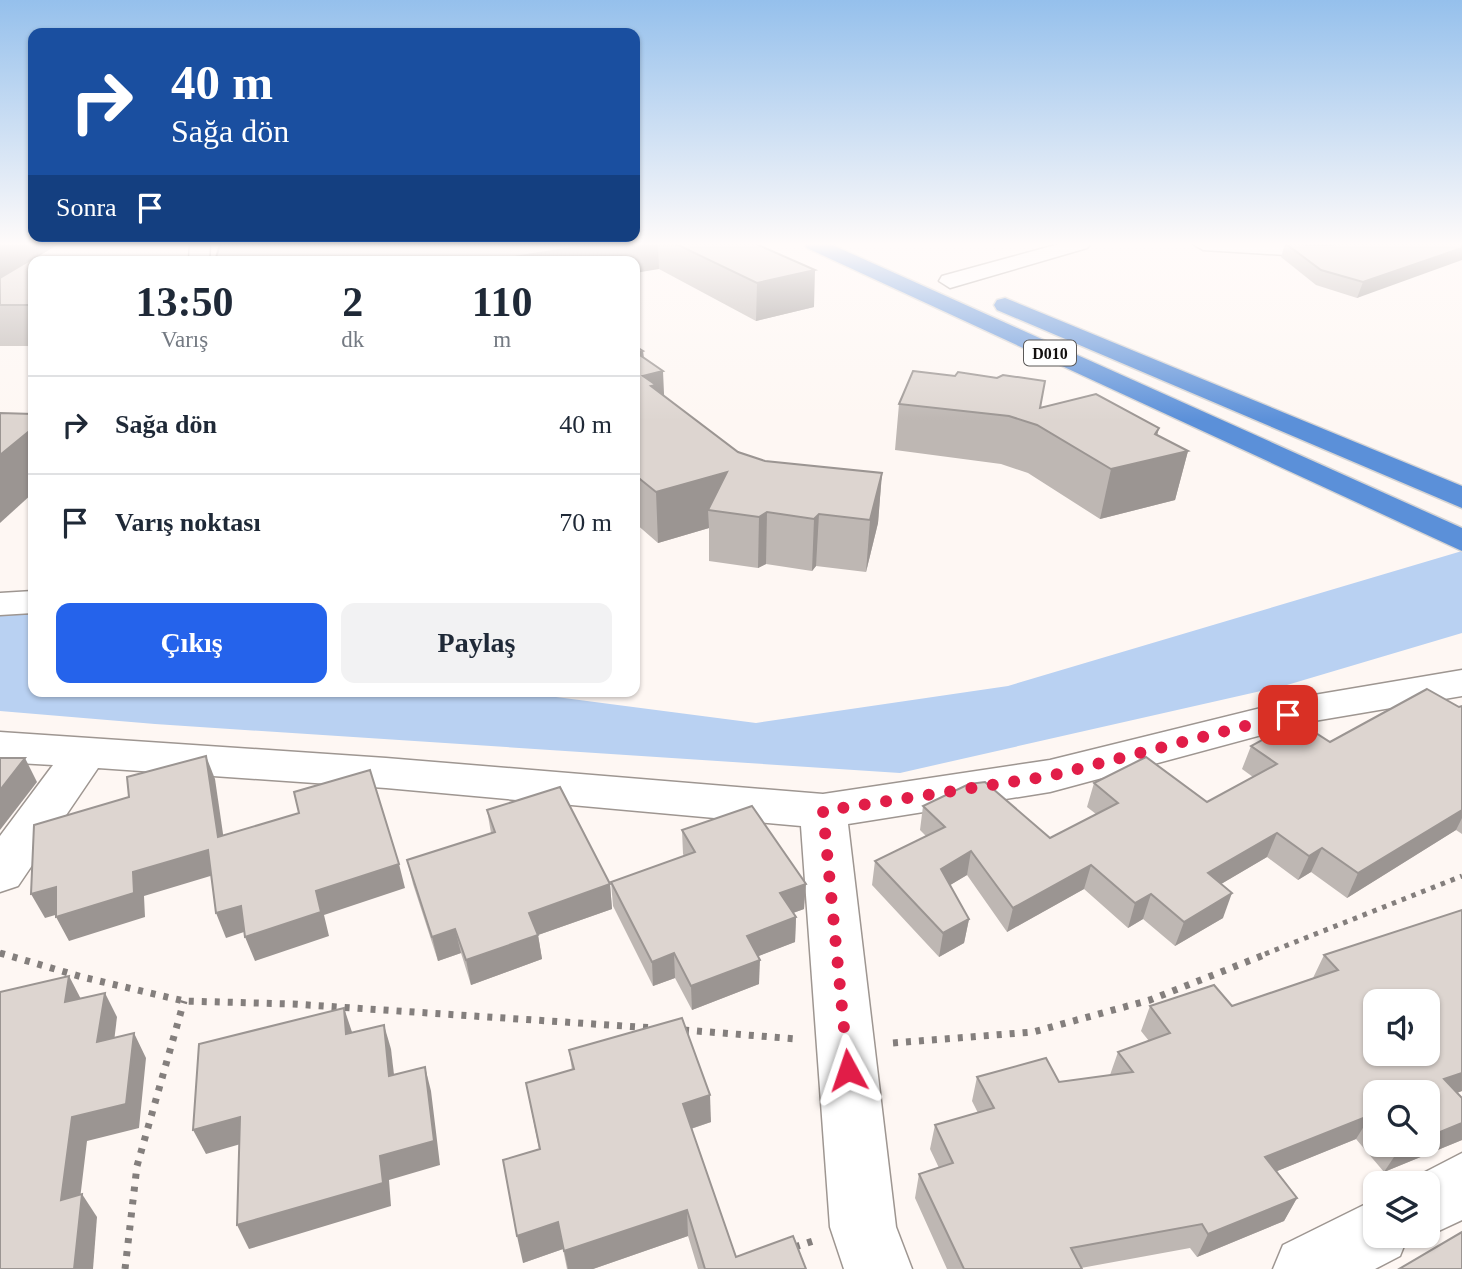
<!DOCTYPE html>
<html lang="tr">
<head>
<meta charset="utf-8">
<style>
  body { margin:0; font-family:Georgia,serif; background:#f2f2f3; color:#1f2937; height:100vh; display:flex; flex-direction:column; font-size:26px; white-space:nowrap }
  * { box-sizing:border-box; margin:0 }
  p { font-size:23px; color:#747a83 }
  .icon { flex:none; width:38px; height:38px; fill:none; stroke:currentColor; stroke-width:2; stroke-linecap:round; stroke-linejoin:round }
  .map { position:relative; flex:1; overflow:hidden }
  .side { position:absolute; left:28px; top:256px; width:612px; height:441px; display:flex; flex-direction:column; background:#fff; border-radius:14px; box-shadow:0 2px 5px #0004 }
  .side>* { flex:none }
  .banner { position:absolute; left:28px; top:28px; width:612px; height:214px; border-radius:14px; box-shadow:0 2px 5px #0004; background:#1a4fa0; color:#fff; overflow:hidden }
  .buttons { position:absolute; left:1363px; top:989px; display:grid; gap:14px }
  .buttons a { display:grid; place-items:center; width:77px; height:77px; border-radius:14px; background:#fff; box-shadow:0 2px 5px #0004; font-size:35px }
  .pin { position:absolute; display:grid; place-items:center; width:60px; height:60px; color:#fff; margin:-30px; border-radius:14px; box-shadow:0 4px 10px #0006 }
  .me { position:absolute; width:77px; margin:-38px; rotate:355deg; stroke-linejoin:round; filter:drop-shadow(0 0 5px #0008) }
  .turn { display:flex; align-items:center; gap:24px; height:147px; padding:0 28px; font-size:32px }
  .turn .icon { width:91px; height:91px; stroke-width:2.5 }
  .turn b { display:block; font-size:49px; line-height:60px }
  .then { display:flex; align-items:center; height:66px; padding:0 28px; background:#0003; gap:14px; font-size:26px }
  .eta { display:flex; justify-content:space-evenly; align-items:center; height:119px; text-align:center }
  .eta b { font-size:42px; font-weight:700; line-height:49px }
  .action { display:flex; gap:14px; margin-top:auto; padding:14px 28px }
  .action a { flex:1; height:80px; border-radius:14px; background:#2563eb; color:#fff; font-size:28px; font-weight:700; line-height:80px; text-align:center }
  .action a+a { background:#f2f2f3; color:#1f2937 }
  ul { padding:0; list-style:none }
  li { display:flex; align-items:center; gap:21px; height:98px; padding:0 28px; border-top:2px solid #e0e1e3 }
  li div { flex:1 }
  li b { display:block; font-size:26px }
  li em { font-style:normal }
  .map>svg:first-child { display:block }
  .water { fill:#b9d1f2 }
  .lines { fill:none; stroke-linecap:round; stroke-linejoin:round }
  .street-casing { stroke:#9e9691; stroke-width:3 }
  .highway-casing { stroke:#d5d4d4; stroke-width:3 }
  .path-far1 { stroke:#847f7d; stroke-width:5; stroke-dasharray:4.5 6; stroke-linecap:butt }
  .path { stroke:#847f7d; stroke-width:7; stroke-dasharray:5 8; stroke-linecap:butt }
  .street { fill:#fff; fill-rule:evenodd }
  .highway { fill:#5b90d9; fill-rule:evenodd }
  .wall { fill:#beb7b3; fill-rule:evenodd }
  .shaded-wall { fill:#9b9592 }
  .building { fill:#ddd5d0; stroke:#9b9592; stroke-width:2; fill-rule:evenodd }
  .route { stroke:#e11d48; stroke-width:12; stroke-dasharray:0 21.6 }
  .labels { text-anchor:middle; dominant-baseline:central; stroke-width:5; stroke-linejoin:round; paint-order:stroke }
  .shield { fill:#fff; stroke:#5a5857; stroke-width:2 }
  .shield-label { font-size:16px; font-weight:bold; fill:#13100f }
</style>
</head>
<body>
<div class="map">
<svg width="1462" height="1269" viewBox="0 0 1462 1269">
  <rect width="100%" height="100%" fill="#fef7f3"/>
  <path class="water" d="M 1462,551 L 1462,633 L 1287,685 L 900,773 L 155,724 L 0,711 L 0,603 L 33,607 L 33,691 L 510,691 L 756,723 L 1008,686 Z"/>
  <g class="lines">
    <defs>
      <g id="street">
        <path d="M 190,244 L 210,244 L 209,261 L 189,261 Z"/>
        <path d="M 1059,244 L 1090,244 L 1087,248 L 950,288 L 939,281 L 942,276 Z"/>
        <path d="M 1193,244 L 1417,244 L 1407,250 L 1319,257 L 1203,250 Z"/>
        <path d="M 33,591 L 33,613 L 0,615 L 0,593 Z"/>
        <path d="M 1462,670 L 1462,696 L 1314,721 L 1050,792 L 848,824 L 896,1227 L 912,1269 L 844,1269 L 830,1227 L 801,826 L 386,788 L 98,768 L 18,886 L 0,892 L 0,836 L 53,765 L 0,762 L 0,732 L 386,758 L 823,794 L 1050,760 L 1314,695 Z"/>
        <path d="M 1462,1153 L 1462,1220 L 1428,1236 L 1428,1183 L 1404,1183 Z"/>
        <path d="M 1376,1199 L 1376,1236 L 1408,1236 L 1400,1256 L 1375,1269 L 1273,1269 L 1283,1245 Z"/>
      </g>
      <g id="highway">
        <path d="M 804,244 L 830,244 L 1462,528 L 1462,551 L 807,248 Z"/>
        <path d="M 1005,298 L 1462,486 L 1462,508 L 997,310 L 994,305 L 997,300 Z"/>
      </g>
    </defs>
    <use href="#street" class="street-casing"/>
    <use href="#highway" class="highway-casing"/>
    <g class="path-far1">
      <path d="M 0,953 L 5,954"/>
      <path d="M 1265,954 L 1462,876"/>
    </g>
    <g class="path">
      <path d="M 0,953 L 82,977 L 184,1001 L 293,1004 L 654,1028"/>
      <path d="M 684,1030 L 797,1039"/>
      <path d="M 893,1043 L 1033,1032 L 1150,1000 L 1269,953"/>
      <path d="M 795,1247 L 813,1241"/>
      <path d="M 125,1269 L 137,1166 L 184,1001"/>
    </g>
    <use href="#street" class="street"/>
    <use href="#highway" class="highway"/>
  </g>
  <g class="wall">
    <path d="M 0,244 L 57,245 L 34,259 L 121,260 L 122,261 L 33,261 L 33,346 L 0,346 Z"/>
    <path d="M 224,244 L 756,244 L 814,307 L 756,321 L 659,269 Z"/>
    <path d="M 1285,244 L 1324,245 L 1462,244 L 1357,298 L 1316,285 L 1281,257 Z"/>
    <path d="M 635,346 L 643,351 L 644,358 L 664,396 L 738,452 L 765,461 L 882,473 L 878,523 L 866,572 L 816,566 L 812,571 L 766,564 L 758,568 L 709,561 L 709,528 L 658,543 L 635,523 Z"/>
    <path d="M 955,376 L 997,378 L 1041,408 L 1157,435 L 1188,451 L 1175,500 L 1100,519 L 1028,473 L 1001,464 L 895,450 L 899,404 Z"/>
    <path d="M 1462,706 L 1462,834 L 1456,830 L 1347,898 L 1311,872 L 1298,880 L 1267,857 L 1221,884 L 1223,918 L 1175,946 L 1143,919 L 1128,928 L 1084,889 L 1007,932 L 967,875 L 950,885 L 969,919 L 964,943 L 939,957 L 872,885 L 875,861 L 926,836 L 920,830 L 923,806 L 1050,838 L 1096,814 L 1087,807 L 1094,783 L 1207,802 L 1253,777 L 1242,769 L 1251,746 L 1330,742 Z"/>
    <path d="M 487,810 L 610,884 L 612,909 L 538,935 L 542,959 L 471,985 L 461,953 L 438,961 L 413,884 L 407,860 L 491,833 Z"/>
    <path d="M 682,830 L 804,909 L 793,913 L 796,917 L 795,942 L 758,956 L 759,984 L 692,1010 L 675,978 L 653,986 L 613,906 L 611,882 L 684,856 L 683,854 Z"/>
    <path d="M 1462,910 L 1462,1091 L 1457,1093 L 1462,1098 L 1462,1140 L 1384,1172 L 1356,1139 L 1277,1171 L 1297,1198 L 1284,1221 L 1197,1257 L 1190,1248 L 1081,1268 L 1082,1269 L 947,1269 L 915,1198 L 919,1174 L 939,1168 L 930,1149 L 935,1125 L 978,1113 L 972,1101 L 977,1077 L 1046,1058 L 1059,1082 L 1110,1075 L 1118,1052 L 1149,1041 L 1141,1031 L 1150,1006 L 1214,985 L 1232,1006 L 1313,978 L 1324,955 ZM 1376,1001 L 1428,1001 L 1428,1054 L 1376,1054 ZM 1376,1092 L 1428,1092 L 1428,1144 L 1376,1144 Z"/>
    <path d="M 569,1050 L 711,1122 L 691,1129 L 736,1257 L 806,1269 L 698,1269 L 688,1236 L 593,1269 L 567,1269 L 563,1249 L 523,1263 L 539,1149 L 526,1083 L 572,1070 Z"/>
  </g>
  <g class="shaded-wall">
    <path d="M 0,244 L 56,244 L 57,245 L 0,279 Z"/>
    <path d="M 598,244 L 658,244 L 659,269 L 635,273 L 635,261 L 488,261 Z"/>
    <path d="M 1462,248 L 1462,260 L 1357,298 L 1363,282 Z"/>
    <path d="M 815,270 L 814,307 L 756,321 L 757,283 Z"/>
    <path d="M 643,351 L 645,376 L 663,371 L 665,416 L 653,432 L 637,353 Z"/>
    <path d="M 33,428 L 33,493 L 0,523 L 0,455 Z"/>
    <path d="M 1159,428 L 1151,460 L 1188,451 L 1175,500 L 1100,519 L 1111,469 L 1155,434 Z"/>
    <path d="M 727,472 L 708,510 L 709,528 L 658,543 L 656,492 Z"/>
    <path d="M 882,473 L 878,523 L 866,572 L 870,520 Z"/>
    <path d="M 767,512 L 766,564 L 758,568 L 759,517 Z"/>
    <path d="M 819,514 L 816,566 L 812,571 L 814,519 Z"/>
    <path d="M 206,756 L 215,779 L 227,861 L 218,837 Z"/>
    <path d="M 25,758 L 37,782 L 0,830 L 0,790 Z"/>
    <path d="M 1462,810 L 1462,818 L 1456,830 L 1347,898 L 1358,873 Z"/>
    <path d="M 1277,833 L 1267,857 L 1199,897 L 1208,873 Z"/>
    <path d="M 1322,848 L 1311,872 L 1298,880 L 1309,856 Z"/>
    <path d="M 208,850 L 217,874 L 144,896 L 145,917 L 69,941 L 56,917 L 133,872 Z"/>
    <path d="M 971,851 L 967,875 L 937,893 L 941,869 Z"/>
    <path d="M 399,864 L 405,888 L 324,915 L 329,936 L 255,961 L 245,937 L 316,891 Z"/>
    <path d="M 1091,865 L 1084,889 L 1007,932 L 1013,908 Z"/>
    <path d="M 610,884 L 612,909 L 538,935 L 542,959 L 471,985 L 466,960 L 529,913 Z"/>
    <path d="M 806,884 L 804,909 L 779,918 L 780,893 Z"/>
    <path d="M 56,887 L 69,911 L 45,918 L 31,894 Z"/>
    <path d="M 1232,893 L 1223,918 L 1175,946 L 1184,922 Z"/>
    <path d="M 1151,894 L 1143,919 L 1128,928 L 1135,903 Z"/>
    <path d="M 241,906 L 250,930 L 226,938 L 216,913 Z"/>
    <path d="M 796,917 L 795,942 L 746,961 L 747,936 Z"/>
    <path d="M 969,919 L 964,943 L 939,957 L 943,933 Z"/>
    <path d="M 455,929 L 461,953 L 438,961 L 432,937 Z"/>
    <path d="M 674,953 L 675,978 L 653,986 L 652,962 Z"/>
    <path d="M 760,960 L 759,984 L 692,1010 L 691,986 Z"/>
    <path d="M 69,976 L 82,1001 L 65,1002 Z"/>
    <path d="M 105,993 L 117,1017 L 111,1067 L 97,1042 Z"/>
    <path d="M 344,1008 L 352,1032 L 346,1034 Z"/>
    <path d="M 384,1025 L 391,1049 L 397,1100 L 389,1076 Z"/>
    <path d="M 134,1033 L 146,1058 L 139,1128 L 87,1141 L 77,1224 L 61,1200 L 72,1117 Z"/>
    <path d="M 425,1067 L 431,1091 L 440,1165 L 389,1180 L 391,1206 L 249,1249 L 237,1225 L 380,1156 Z"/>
    <path d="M 1462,1073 L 1462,1091 L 1428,1103 L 1444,1079 Z"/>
    <path d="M 710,1095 L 711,1122 L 684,1131 L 683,1104 Z"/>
    <path d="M 1371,1115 L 1356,1139 L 1253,1181 L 1265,1157 Z"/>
    <path d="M 240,1117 L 251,1141 L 206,1154 L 193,1130 Z"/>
    <path d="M 1462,1123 L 1462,1140 L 1384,1172 L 1400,1148 L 1409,1144 L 1428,1144 L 1428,1137 Z"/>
    <path d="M 82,1194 L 97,1217 L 93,1269 L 74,1269 Z"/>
    <path d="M 1297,1198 L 1284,1221 L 1197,1257 L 1208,1234 Z"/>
    <path d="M 687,1210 L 688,1236 L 593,1269 L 568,1269 L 564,1251 Z"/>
    <path d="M 558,1222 L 563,1249 L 523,1263 L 517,1236 Z"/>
  </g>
  <g class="building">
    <path d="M 220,244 L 598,244 L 488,261 L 215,261 Z"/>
    <path d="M 676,244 L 756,244 L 815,270 L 757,283 Z"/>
    <path d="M 1286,244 L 1324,245 L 1341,244 L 1462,244 L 1462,248 L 1363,282 L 1321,270 Z"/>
    <path d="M 32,259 L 121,260 L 120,261 L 33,261 L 33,305 L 0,305 L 0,278 Z"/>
    <path d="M 635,346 L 643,351 L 637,353 L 663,371 L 643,376 L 656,385 L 651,386 L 738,452 L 765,461 L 882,473 L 870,520 L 819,514 L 814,519 L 767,512 L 759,517 L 708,510 L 727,472 L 656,492 L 635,475 Z"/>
    <path d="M 913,371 L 955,376 L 958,372 L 997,378 L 1003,375 L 1045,381 L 1040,408 L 1096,394 L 1159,428 L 1155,434 L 1188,451 L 1111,469 L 1037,425 L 1009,416 L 899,404 Z"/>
    <path d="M 0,413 L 33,414 L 33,428 L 0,455 Z"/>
    <path d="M 1427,689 L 1459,707 L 1462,706 L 1462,810 L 1358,873 L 1322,848 L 1309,856 L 1277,833 L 1208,873 L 1232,893 L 1184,922 L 1151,894 L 1135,903 L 1091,865 L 1013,908 L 971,851 L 941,869 L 969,919 L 943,933 L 875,861 L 945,827 L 923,806 L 969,784 L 985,782 L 1050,838 L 1118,803 L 1094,783 L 1146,757 L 1207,802 L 1277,764 L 1251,746 L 1297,721 L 1330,742 Z"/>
    <path d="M 206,756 L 218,837 L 299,813 L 294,792 L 370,770 L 399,864 L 316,891 L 321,912 L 245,937 L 241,906 L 216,913 L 208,850 L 133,872 L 134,893 L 56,917 L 56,887 L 31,894 L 34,825 L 129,797 L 127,777 Z"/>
    <path d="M 0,758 L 25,758 L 0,790 Z"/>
    <path d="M 560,787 L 610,884 L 529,913 L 538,935 L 466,960 L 455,929 L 432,937 L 407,860 L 495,832 L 487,810 Z"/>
    <path d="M 752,806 L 806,884 L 780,893 L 796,917 L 747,936 L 760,960 L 691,986 L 674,953 L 652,962 L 611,882 L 695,852 L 682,830 Z"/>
    <path d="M 1462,910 L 1462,1073 L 1444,1079 L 1462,1098 L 1462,1123 L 1428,1137 L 1428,1092 L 1376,1092 L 1376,1120 L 1371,1115 L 1265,1157 L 1297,1198 L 1208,1234 L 1202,1224 L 1071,1248 L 1082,1269 L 964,1269 L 919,1174 L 953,1163 L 935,1125 L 994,1108 L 977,1077 L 1046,1058 L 1059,1082 L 1133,1072 L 1118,1052 L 1170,1033 L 1150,1006 L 1214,985 L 1232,1006 L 1338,970 L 1324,955 ZM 1376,1001 L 1428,1001 L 1428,1054 L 1376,1054 Z"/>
    <path d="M 69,976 L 65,1002 L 105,993 L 97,1042 L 134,1033 L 126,1104 L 72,1117 L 61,1200 L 82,1194 L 74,1269 L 0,1269 L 0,992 Z"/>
    <path d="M 344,1008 L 346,1034 L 384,1025 L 389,1076 L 425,1067 L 434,1141 L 380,1156 L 383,1183 L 237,1225 L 240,1117 L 193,1130 L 199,1044 Z"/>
    <path d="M 682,1018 L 710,1095 L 683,1104 L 736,1257 L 793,1236 L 806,1269 L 705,1269 L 687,1210 L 564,1251 L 558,1222 L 517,1236 L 503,1160 L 540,1149 L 526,1083 L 574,1069 L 569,1050 Z"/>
    <path d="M 1397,1144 L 1409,1144 L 1400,1148 Z"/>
    <path d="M 1462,1232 L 1462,1269 L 1399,1269 Z"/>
  </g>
  <linearGradient id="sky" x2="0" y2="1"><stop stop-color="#95c0ec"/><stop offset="0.58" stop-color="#fffbfa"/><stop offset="1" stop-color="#fffbfa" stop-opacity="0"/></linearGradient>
  <rect width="1462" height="421" fill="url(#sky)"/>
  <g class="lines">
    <path class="route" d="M 848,1070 L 823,811 L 1050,776 L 1288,715"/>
  </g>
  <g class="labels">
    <rect class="shield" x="1024" y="340.5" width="52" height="25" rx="5"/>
    <g class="shield-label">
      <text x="1050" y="353">D010</text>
    </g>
  </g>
</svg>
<div class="buttons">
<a><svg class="icon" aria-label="sound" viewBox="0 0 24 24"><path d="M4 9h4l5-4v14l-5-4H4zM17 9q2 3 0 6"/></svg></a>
<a><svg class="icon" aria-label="search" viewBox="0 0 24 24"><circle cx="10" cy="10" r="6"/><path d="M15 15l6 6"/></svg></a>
<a><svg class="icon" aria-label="layers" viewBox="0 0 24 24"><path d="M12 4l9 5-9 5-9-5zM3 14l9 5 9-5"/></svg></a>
</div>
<div class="pin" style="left:1288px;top:715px;background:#d93025"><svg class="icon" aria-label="arrive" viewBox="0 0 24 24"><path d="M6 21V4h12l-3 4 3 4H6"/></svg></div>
<svg class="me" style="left:848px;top:1070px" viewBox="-20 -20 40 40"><path d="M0-17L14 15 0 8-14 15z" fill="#e11d48" stroke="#fff" stroke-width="4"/></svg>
<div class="banner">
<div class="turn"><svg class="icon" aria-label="right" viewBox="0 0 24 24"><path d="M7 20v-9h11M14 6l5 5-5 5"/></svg><div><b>40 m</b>Sağa dön</div></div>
<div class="then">Sonra<svg class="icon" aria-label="arrive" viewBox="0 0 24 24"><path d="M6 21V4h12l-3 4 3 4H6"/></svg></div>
</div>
<section class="side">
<div class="eta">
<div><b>13:50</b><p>Varış</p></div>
<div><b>2</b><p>dk</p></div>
<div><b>110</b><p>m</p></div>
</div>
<ul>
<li><svg class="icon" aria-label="right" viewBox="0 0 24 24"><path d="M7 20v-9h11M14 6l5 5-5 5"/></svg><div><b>Sağa dön</b></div><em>40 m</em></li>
<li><svg class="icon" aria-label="arrive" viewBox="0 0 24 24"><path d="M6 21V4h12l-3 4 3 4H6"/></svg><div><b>Varış noktası</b></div><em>70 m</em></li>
</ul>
<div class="action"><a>Çıkış</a><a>Paylaş</a></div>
</section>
</div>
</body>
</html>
